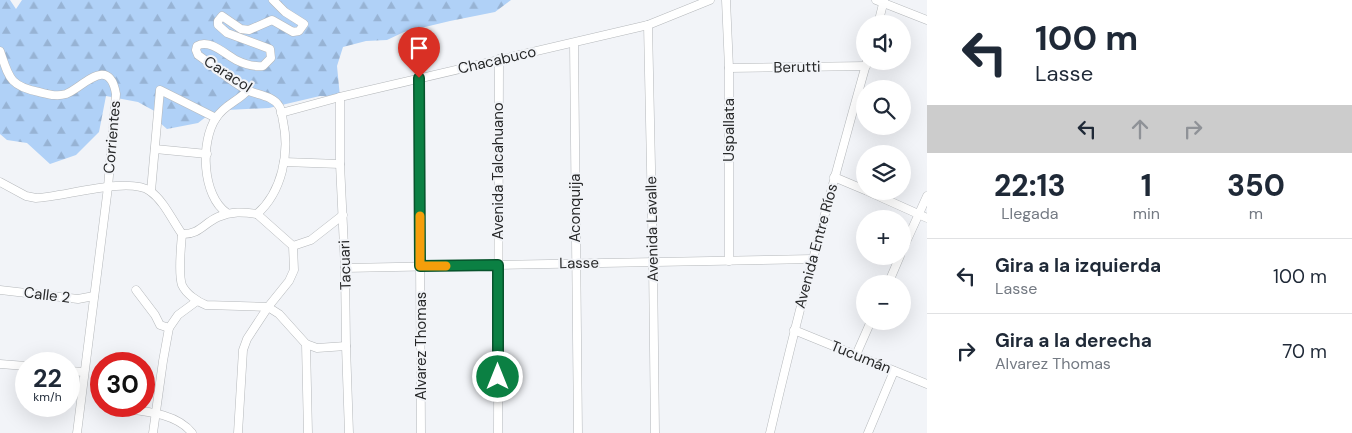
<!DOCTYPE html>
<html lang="es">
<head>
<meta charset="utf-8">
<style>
  body { margin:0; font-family:"DM Sans",sans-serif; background:#f2f2f3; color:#1f2937; height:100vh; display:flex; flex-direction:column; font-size:19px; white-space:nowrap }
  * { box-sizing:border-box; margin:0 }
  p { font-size:16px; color:#747a83 }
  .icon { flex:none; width:28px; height:28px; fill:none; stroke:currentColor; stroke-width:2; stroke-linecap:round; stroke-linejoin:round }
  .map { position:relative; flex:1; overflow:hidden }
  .details { display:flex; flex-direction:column; background:#fff; width:425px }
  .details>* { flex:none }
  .hud { background:#fff; color:#1f2937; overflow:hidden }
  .controls { position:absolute; left:856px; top:15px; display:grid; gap:10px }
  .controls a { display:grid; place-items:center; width:55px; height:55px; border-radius:50%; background:#fff; box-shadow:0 5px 20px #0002; font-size:25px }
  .speed { position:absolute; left:15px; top:352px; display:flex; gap:10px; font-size:25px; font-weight:700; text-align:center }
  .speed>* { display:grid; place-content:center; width:65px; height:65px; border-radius:50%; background:#fff; box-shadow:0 5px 20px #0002; line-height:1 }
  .speed small { font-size:12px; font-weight:400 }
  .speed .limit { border:8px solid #d22; background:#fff; color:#111 }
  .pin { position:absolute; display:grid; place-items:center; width:42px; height:42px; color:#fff; margin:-51px -21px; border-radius:50% 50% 50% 0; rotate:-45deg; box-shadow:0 0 5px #0007 }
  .pin .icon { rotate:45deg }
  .me { position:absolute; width:55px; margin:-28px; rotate:0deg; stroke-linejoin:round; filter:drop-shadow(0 0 4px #0008) }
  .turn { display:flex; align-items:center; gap:18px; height:105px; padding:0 25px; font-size:22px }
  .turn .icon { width:65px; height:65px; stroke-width:2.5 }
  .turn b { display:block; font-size:35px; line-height:42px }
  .lanes { display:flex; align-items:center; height:48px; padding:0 25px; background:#0003; justify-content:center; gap:25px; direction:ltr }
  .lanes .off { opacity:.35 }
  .eta { display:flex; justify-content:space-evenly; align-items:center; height:85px; text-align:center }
  .eta b { font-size:30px; font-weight:800; line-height:35px }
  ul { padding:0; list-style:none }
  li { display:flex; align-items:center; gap:15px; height:75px; padding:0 25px; border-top:1px solid #e0e1e3 }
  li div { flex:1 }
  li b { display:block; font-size:19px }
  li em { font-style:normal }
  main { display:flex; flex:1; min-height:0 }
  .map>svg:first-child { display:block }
  .forest { fill:url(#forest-firs) }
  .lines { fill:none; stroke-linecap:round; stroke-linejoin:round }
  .street-casing { stroke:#b5b8bb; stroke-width:9 }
  .street { stroke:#fff; stroke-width:8 }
  .route-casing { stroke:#07532c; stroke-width:12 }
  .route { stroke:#0b8043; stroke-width:9 }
  .slow { stroke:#f59e0b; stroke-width:9 }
  .labels { text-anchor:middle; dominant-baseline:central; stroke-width:4; stroke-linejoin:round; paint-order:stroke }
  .street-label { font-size:15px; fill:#272829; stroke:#f2f4f8 }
</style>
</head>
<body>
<main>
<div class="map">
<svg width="927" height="433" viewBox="0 0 927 433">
  <defs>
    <pattern id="forest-firs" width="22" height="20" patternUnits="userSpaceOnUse" patternTransform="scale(1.25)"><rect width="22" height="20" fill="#b0d1f7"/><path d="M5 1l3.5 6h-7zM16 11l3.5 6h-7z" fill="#97b3d4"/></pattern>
  </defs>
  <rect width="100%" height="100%" fill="#f2f4f8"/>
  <path class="forest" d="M 0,0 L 10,0 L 16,9 L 22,0 L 511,0 L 495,12 L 450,21 L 404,32 L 387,40 L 366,41 L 343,47 L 337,66 L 340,97 L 320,96 L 269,108 L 227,110 L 211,113 L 198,123 L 167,129 L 159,122 L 158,113 L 138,102 L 106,96 L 99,132 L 76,155 L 50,164 L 27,143 L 7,140 L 0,134 Z"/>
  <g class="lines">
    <defs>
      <g id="street">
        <path d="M 726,0 L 729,68 L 729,261"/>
        <path d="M 876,0 L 927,20"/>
        <path d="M 878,24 L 884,0"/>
        <path d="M 648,25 L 653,262 L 655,433"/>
        <path d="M 574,43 L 578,433"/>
        <path d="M 0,51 C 9,77 9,86 39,92 C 48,94 56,97 66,94 C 82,88 109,54 116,94 L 108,187 L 77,433"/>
        <path d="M 729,68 L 866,66"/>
        <path d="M 419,78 L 421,433"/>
        <path d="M 340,97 L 340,164 L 345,268 L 346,346 L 349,433"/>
        <path d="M 281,113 L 340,97 L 648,25 L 710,0"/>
        <path d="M 155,149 L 207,154"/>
        <path d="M 284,162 L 340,164"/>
        <path d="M 834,177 L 865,190"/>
        <path d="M 0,182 L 26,196 L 36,198 C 63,197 129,176 150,191 C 164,201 172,220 182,234"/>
        <path d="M 151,191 L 160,90 L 216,118"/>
        <path d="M 867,191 L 927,218"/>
        <path d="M 227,213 C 202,196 200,142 216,118 C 225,104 239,101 248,90"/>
        <path d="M 182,234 C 199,235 204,223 218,217 C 232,211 243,212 257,214 C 282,192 290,153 283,121 C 282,117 282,110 279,106 C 273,96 259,95 249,91 C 232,83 214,66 198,55 L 196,50 L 197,46 C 209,38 226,55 236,60 C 244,64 254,67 263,66 L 271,58 L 270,49 L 227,33 L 218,25 L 218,21 L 222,16 L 241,29 L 249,30 L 272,20 L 293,32 L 299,31 L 304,24 L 285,12 L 273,0"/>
        <path d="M 182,234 C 181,246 178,274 182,285 C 186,294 198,302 206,305 L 268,307 L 279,314 L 306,344 L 308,433"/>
        <path d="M 293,246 L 311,240 L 343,215"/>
        <path d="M 902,251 L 927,196"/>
        <path d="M 345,268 L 813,259"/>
        <path d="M 888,284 L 900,256"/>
        <path d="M 0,290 L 78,299 L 94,296"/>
        <path d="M 136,290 L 155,315 L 160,325 L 169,328"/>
        <path d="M 794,330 L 927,384"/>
        <path d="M 306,344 L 317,348 L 346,346"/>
        <path d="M 856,355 L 871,321"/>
        <path d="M 0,364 L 26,366"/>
        <path d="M 69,371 L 84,372"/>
        <path d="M 120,408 C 143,411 177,413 192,433"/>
        <path d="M 153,433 L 163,361 L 169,328 L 178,315 L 197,301"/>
        <path d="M 238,433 L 243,350 L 247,339 L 268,307 L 289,281 L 294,270 L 293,246 L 257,214"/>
        <path d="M 498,433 L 499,59"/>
        <path d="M 770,433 C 799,308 832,185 867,61"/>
        <path d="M 868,433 L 894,371"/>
      </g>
    </defs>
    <use href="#street" class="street-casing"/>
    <use href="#street" class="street"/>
  </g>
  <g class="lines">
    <defs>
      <path id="route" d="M 419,78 L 420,266 L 498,265 L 498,377"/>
    </defs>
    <use href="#route" class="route-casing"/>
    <use href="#route" class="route"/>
    <path class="slow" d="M 420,216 L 420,266 L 446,266"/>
  </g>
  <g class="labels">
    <g class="street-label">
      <text transform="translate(497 60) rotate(-13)">Chacabuco</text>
      <text transform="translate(797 67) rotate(-1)">Berutti</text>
      <text transform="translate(228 74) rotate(33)">Caracol</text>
      <text transform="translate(729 130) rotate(-90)">Uspallata</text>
      <text transform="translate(112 137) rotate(-85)">Corrientes</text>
      <text transform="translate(498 171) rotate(-90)">Avenida Talcahuano</text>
      <text transform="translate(575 208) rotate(-90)">Aconquija</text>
      <text transform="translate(652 229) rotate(-91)">Avenida Lavalle</text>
      <text transform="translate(816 246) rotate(-75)">Avenida Entre Ríos</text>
      <text transform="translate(579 263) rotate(-1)">Lasse</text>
      <text transform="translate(345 265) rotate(-92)">Tacuari</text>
      <text transform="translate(47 295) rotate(7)">Calle 2</text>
      <text transform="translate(421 346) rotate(-90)">Alvarez Thomas</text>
      <text transform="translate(861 357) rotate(22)">Tucumán</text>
    </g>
  </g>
</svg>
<div class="controls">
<a><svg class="icon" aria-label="sound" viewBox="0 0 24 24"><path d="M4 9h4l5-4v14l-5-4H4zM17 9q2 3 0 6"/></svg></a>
<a><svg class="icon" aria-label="search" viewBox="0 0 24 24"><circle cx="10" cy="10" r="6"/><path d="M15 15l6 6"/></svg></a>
<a><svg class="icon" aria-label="layers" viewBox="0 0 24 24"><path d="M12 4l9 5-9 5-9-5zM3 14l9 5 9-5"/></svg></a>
<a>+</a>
<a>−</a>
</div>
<div class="speed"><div>22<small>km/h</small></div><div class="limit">30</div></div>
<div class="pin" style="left:419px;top:78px;background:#d93025"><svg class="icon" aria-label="arrive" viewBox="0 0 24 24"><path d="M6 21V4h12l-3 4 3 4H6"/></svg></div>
<svg class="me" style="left:498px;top:377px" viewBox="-20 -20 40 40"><circle r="17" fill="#0b8043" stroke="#fff" stroke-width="3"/><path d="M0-11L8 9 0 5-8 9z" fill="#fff"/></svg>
</div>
<section class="details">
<div class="hud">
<div class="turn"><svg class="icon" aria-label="left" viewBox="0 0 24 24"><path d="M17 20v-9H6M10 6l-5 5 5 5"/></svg><div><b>100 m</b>Lasse</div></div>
<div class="lanes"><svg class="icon" aria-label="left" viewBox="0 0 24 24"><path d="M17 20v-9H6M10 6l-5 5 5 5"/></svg><svg class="icon off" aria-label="ahead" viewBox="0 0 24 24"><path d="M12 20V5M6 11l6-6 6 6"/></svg><svg class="icon off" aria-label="right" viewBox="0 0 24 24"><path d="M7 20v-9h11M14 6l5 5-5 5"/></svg></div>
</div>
<div class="eta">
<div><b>22:13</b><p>Llegada</p></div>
<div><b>1</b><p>min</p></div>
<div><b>350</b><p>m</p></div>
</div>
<ul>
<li><svg class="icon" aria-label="left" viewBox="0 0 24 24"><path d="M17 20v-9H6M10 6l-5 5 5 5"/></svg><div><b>Gira a la izquierda</b><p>Lasse</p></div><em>100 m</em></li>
<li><svg class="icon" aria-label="right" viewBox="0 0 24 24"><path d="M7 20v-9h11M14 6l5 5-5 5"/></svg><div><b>Gira a la derecha</b><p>Alvarez Thomas</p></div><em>70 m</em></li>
</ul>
</section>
</main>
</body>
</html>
